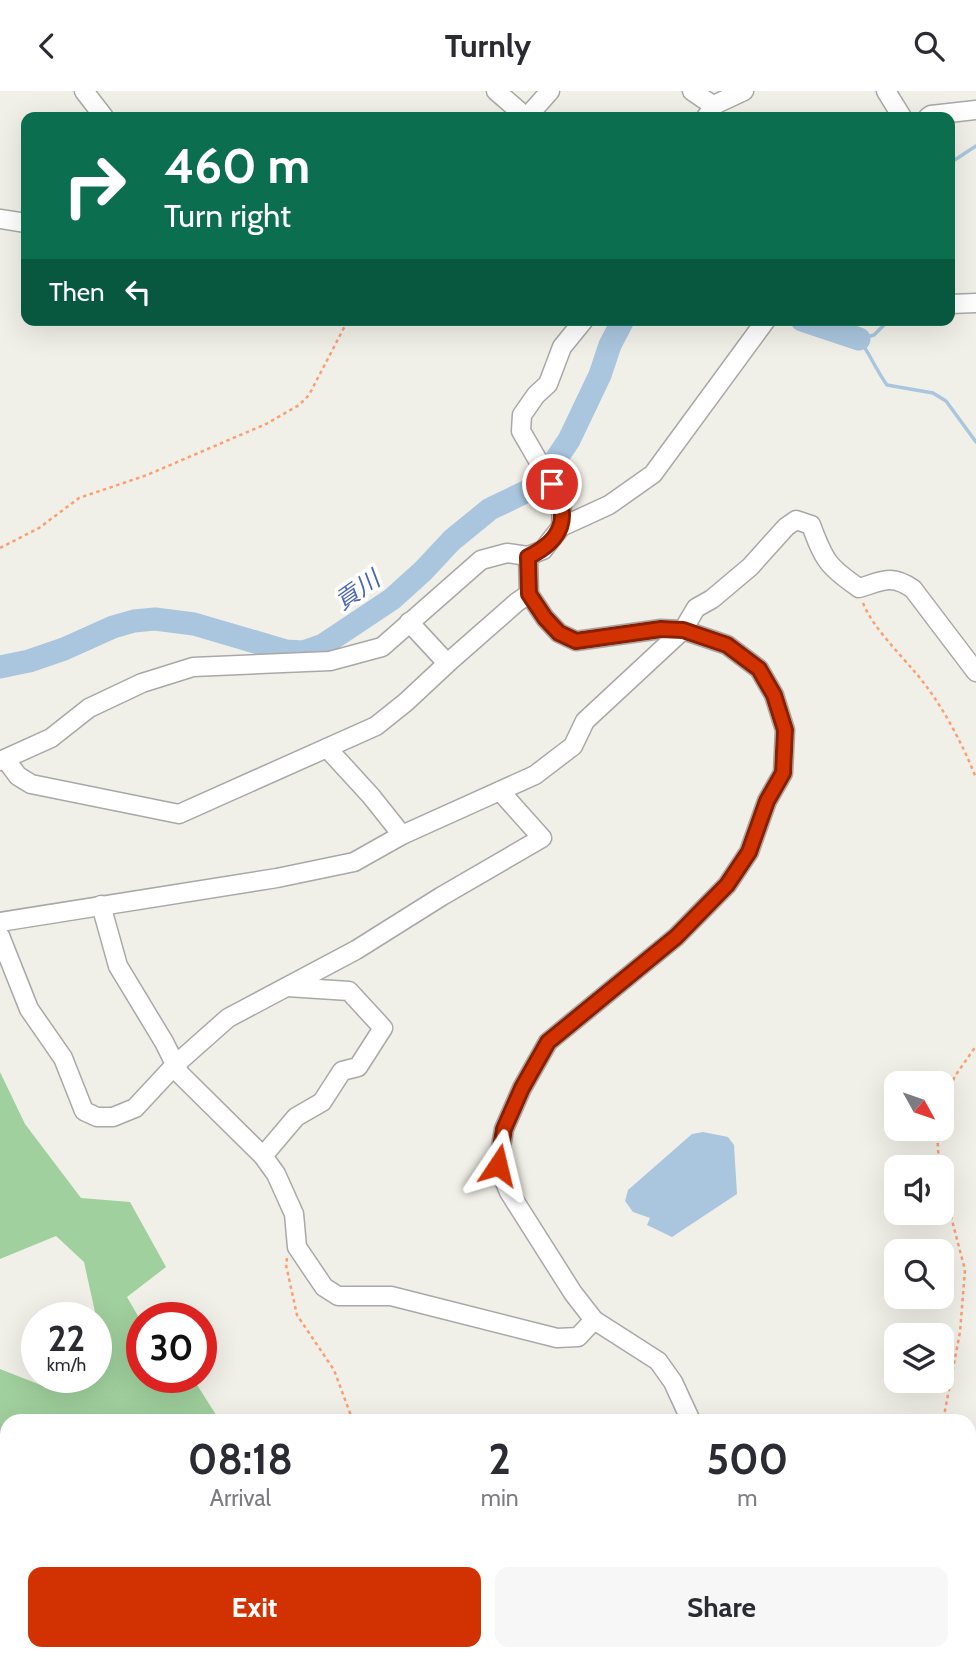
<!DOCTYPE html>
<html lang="en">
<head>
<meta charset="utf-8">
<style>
  body { margin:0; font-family:Cabin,"Noto Sans JP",sans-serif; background:#f7f7f7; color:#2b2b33; height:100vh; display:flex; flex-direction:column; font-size:26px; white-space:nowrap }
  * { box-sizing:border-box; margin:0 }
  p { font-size:23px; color:#7c7c81 }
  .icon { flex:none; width:38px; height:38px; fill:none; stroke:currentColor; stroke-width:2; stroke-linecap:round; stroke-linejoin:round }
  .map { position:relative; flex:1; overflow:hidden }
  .details { position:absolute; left:0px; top:1323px; width:976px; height:247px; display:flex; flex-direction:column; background:#fff; border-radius:21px 21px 0 0; box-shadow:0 7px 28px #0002 }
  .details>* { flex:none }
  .banner { position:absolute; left:21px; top:21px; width:934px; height:214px; border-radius:14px; box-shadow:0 7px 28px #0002; background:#0b6e4f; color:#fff; overflow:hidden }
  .needle { width:46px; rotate:130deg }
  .buttons { position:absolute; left:884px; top:980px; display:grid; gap:14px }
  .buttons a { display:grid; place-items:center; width:70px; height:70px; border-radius:14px; background:#fff; box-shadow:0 7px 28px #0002; font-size:35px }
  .speed { position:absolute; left:21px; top:1211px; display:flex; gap:14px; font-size:35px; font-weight:700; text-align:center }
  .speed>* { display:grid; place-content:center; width:91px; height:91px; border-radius:50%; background:#fff; box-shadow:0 7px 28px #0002; line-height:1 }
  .speed small { font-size:18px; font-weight:400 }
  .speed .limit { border:10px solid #d22; background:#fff; color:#111 }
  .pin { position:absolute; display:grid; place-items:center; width:60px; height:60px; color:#fff; margin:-30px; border:4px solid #fff; border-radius:50%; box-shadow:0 2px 7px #0007 }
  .me { position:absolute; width:77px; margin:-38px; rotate:10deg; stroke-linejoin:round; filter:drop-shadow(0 0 5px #0008) }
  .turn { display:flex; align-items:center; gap:24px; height:147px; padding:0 28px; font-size:32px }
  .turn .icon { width:91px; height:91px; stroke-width:2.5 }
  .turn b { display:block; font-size:49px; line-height:60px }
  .then { display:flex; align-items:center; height:66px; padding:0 28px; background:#0003; gap:14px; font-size:26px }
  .eta { display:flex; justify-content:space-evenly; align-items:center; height:119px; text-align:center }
  .eta b { font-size:42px; font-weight:700; line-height:49px }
  .action { display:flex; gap:14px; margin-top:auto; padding:14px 28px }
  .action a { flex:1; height:80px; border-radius:14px; background:#d23101; color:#fff; font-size:28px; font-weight:700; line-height:80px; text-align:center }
  .action a+a { background:#f7f7f7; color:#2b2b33 }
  header { display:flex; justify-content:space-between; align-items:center; height:91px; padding:0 28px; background:#fff; font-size:32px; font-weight:700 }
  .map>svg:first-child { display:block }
  .forest { fill:#a0d09d }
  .water { fill:#a9c6de }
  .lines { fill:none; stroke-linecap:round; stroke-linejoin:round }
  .stream { stroke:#a9c6de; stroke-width:3.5 }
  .river { stroke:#a9c6de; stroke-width:23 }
  .minor-casing { stroke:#a8a8a8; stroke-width:21 }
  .path { stroke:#fa9f71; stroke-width:2.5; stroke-dasharray:3.5 3.5; stroke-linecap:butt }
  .minor { stroke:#fff; stroke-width:18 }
  .route-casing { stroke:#882001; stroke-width:18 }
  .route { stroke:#d23101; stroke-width:12 }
  .labels { text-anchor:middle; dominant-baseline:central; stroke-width:7; stroke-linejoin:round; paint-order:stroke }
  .water-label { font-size:24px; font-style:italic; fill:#4c67b2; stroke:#fff }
</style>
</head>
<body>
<header><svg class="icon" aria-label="back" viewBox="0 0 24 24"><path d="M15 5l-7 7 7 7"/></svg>Turnly<svg class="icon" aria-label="search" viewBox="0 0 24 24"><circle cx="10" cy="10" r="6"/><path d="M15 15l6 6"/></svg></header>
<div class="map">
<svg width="976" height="1569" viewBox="0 0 976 1569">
  <rect width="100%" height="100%" fill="#f1f0e8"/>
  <g class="forest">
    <path d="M 0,981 L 25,1033 L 81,1107 L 130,1111 L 166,1176 L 127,1206 L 142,1232 L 142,1286 L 192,1286 L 220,1330 L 7,1330 L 7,1371 L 0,1355 L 0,1278 L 56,1300 L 78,1286 L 96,1286 L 96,1227 L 93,1227 L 95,1221 L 84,1171 L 56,1145 L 0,1168 Z"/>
    <path d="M 124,1563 L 288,1563 L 289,1569 L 123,1569 Z"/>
  </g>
  <path class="water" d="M 703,1041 L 728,1046 L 734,1054 L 737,1103 L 672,1146 L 647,1134 L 650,1127 L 633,1121 L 625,1110 L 628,1099 L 692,1043 Z"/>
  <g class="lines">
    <g class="stream">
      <path d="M 950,72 L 976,55"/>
      <path d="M 889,229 L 874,244 L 859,248 C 870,263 876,279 887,294 L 933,302 L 946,310 L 976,351"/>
    </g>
    <g class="river">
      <path d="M 802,229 L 859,248"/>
      <path d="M 0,576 L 29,570 L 64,558 L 113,536 L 134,530 L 155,528 L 194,533 L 286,560 L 303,561 L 323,554 L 392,508 L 423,480 L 452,449 L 490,418 L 538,395 L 569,349 L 600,284 L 610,254 L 623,229"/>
    </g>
    <defs>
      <g id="minor">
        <path d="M 84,0 L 104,26"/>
        <path d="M 496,0 L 526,26"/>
        <path d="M 692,0 L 714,15"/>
        <path d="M 886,0 L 902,26"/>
        <path d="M 527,26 L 550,0"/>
        <path d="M 706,26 L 716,13 L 744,0"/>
        <path d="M 928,26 L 931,24 L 976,19"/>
        <path d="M 0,128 L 26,132"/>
        <path d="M 950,213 L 976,212"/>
        <path d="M 561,436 L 562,411 L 521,340 L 522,324 L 536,304 L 548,293 L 562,256 L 584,229"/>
        <path d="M 409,531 L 447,572"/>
        <path d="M 327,657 L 371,705 L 402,744"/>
        <path d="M 6,669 L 18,685 L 31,693 L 179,723 L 376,635 L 406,611 L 451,569 L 517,511 L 529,503"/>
        <path d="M 0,670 L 51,647 L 89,617 L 142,592 L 193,576 L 330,570 L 382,556 L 481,469 L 507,462 L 528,465"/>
        <path d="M 101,814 L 118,875 L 164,951 L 180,983 L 263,1065 L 276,1083 L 294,1123 L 297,1156 L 324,1196 L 338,1205 L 391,1205 L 557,1247 L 578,1246 L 594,1229"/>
        <path d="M 0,831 L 277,787 L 354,771 L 402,744 L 535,684 L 573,655 L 585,630 L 683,539 L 696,517 L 712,508 L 750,476 L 786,436 L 796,429 L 811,434 C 824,469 827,475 859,497 C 883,490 891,483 913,498 L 976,581"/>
        <path d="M 0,845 L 29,918 L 63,967 L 84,1020 L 97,1026 L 113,1026 L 135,1017 L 175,974 L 228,927 L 356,859 L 442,805 L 542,747 L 500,700"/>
        <path d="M 263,1065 L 296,1026 L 322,1011 L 342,980 L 358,976 L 383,937 L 349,900 L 287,896"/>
        <path d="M 691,1330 L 673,1291 L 658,1270 L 594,1229 L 573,1202 L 509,1101 L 498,1074 L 504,1038 L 522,997 L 548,951 L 676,846 L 727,794 L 749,761 L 767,710 L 783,682 L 785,639 L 774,604 L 759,578 L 727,554 L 683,539 L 661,538 L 576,550 L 559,542 L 545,527 L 529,503 L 528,465 L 543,459 L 561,436 L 609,414 L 653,383 L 766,229"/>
        <path d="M 776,1563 L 778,1569"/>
        <path d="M 856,1563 L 862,1569"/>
      </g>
    </defs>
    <use href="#minor" class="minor-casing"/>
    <g class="path">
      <path d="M 0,457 L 39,437 L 79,407 L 147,384 L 266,333 L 299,314 L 309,304 L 348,229"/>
      <path d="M 863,512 C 872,535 898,561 914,580 C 939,608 963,653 976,687"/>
      <path d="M 942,1015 L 955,985 L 976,955"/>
      <path d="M 937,1038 L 939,1076"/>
      <path d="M 942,1091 L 965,1179 L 960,1241 L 943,1330"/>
      <path d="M 287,1167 L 286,1174 L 297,1224 L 334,1279 L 350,1322 L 351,1330"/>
      <path d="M 424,1563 L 427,1569"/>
    </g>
    <use href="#minor" class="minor"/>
  </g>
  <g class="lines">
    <defs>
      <path id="route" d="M 498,1074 L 504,1038 L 522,997 L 548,951 L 676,846 L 727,794 L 749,761 L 767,710 L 783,682 L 785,639 L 774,604 L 759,578 L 727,554 L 683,539 L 661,538 L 576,550 L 559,542 L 545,527 L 529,503 L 528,466 C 563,449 571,426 552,393"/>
    </defs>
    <use href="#route" class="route-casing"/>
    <use href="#route" class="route"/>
  </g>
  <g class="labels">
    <g class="water-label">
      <text transform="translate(357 499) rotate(-35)">貢川</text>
    </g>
  </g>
</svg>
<div class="buttons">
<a><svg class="needle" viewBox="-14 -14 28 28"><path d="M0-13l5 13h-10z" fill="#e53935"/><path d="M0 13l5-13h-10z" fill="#7c7c81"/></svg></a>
<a><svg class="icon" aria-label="sound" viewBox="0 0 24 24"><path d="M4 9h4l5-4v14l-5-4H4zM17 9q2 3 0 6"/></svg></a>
<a><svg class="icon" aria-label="search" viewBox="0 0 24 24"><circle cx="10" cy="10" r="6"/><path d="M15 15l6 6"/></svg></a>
<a><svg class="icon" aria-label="layers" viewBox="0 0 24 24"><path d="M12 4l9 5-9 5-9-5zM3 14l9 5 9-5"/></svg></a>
</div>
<div class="speed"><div>22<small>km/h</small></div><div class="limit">30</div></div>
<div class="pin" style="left:552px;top:393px;background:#d93025"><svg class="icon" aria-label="arrive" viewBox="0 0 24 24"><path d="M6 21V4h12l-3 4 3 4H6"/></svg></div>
<svg class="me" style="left:498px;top:1074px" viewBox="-20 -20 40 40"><path d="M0-17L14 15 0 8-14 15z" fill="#d23101" stroke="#fff" stroke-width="4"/></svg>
<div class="banner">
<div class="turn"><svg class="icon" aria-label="right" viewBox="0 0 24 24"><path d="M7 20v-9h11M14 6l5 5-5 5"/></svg><div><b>460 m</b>Turn right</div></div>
<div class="then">Then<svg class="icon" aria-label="left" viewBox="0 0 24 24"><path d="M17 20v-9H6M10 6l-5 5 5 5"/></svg></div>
</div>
<section class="details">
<div class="eta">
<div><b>08:18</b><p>Arrival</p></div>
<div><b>2</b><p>min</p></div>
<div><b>500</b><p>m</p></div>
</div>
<div class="action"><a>Exit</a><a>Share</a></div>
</section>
</div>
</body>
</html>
